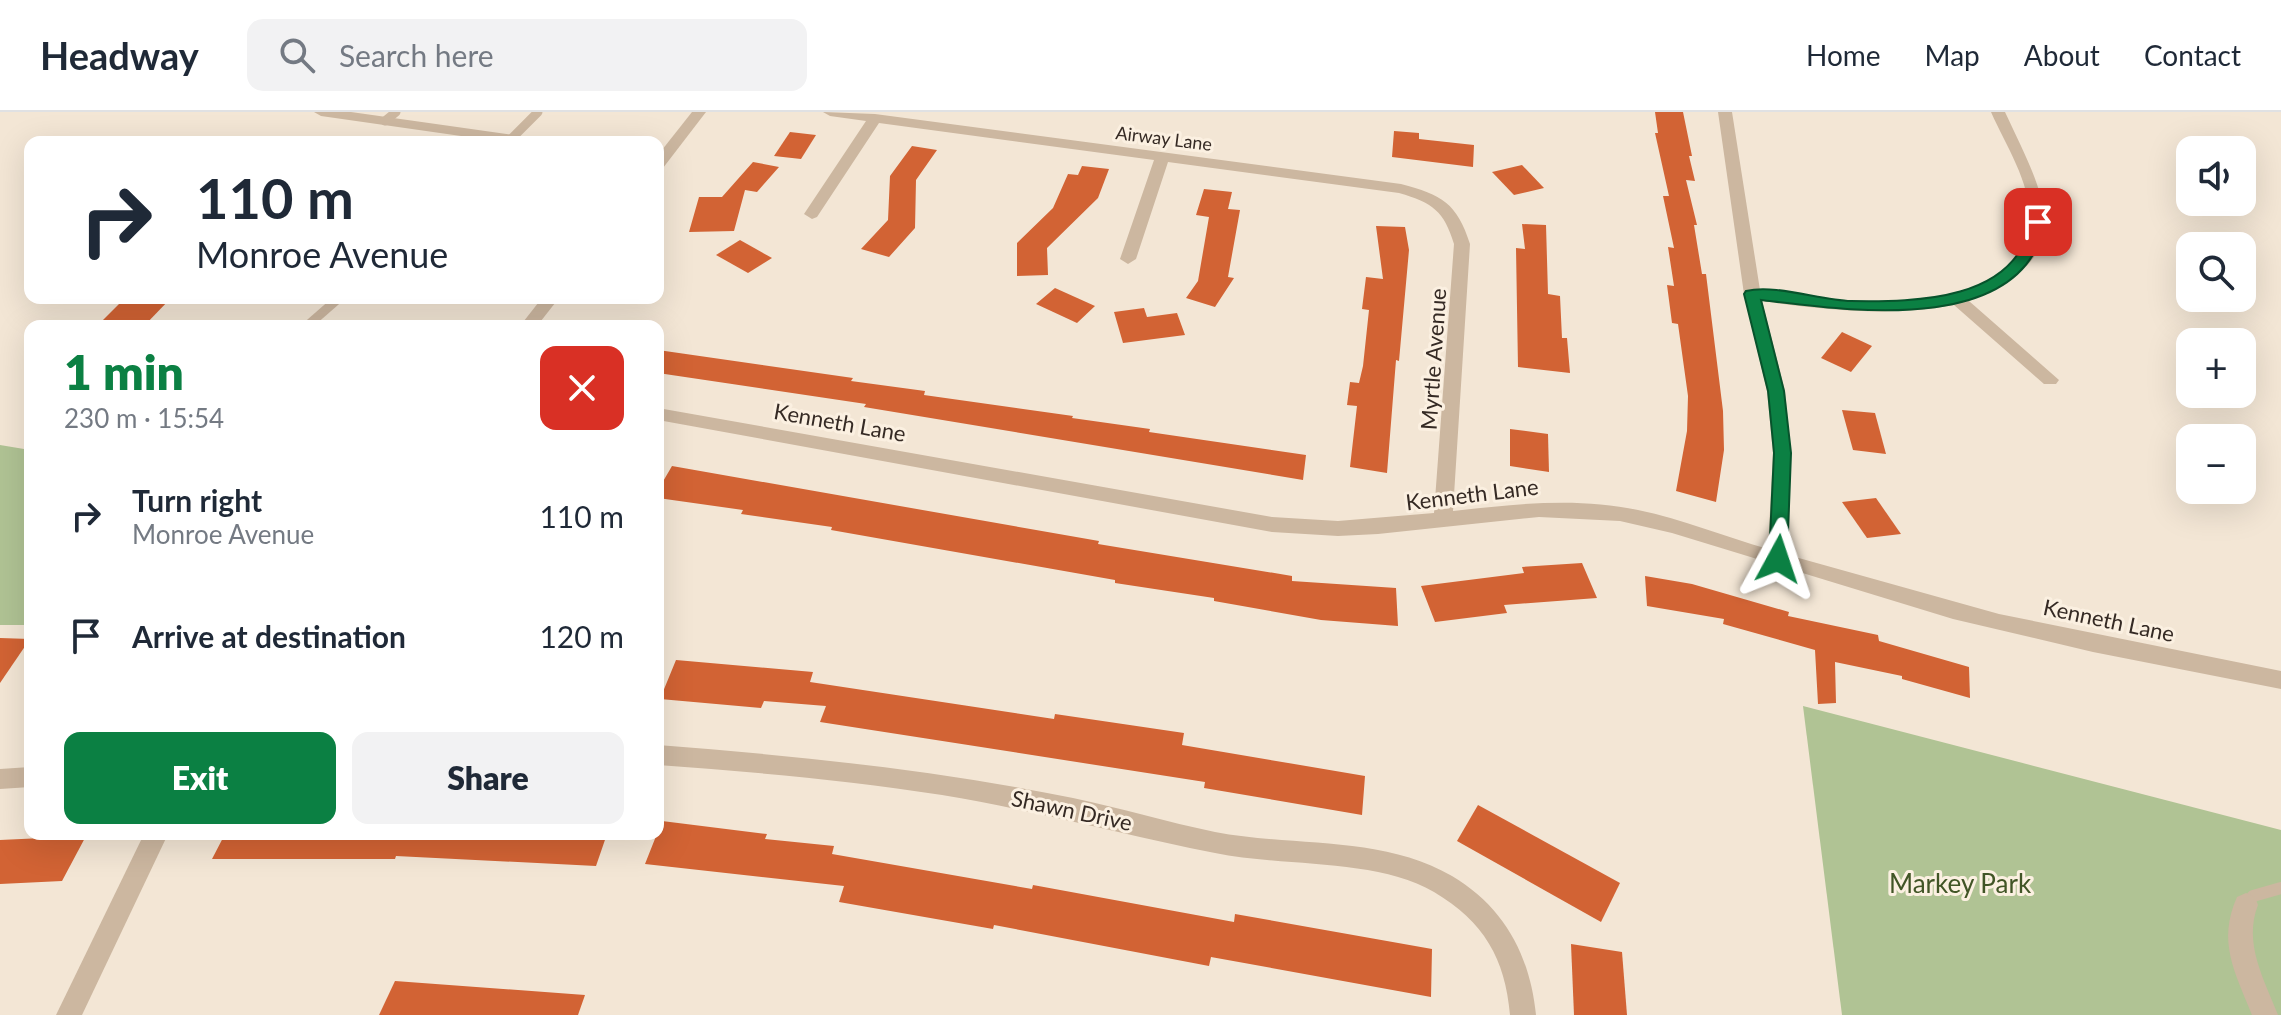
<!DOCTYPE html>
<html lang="en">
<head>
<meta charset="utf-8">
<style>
  body { margin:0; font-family:Lato,sans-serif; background:#f2f2f3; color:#1f2937; height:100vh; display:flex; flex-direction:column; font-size:30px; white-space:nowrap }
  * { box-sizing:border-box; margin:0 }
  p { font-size:26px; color:#747a83 }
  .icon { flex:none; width:44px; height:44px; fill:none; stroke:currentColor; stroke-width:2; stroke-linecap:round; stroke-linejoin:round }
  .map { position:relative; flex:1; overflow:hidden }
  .drawer { position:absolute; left:24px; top:208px; width:640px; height:520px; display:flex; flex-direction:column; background:#fff; border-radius:16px; box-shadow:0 8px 32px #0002 }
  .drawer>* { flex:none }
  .banner { position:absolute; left:24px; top:24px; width:640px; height:168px; border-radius:16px; box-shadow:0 8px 32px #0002; background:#fff; color:#1f2937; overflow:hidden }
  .fabs { position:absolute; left:2176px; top:24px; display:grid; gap:16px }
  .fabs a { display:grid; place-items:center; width:80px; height:80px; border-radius:16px; background:#fff; box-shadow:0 8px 32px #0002; font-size:40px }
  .pin { position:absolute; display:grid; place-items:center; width:68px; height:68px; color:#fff; margin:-34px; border-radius:16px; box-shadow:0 4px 12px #0006 }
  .me { position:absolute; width:88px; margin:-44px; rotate:5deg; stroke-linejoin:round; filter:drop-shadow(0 0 6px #0008) }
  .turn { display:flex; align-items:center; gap:28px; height:168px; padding:0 40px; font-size:36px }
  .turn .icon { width:104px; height:104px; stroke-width:2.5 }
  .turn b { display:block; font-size:56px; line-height:68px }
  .round { display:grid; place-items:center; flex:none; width:84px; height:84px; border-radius:16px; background:#f2f2f3 }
  .head { display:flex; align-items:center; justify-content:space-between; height:136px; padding:0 40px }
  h1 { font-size:48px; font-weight:800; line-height:60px; color:#0b8043 }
  .cta { display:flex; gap:16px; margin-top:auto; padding:16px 40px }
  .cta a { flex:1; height:92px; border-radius:16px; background:#0b8043; color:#fff; font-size:32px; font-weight:800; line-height:92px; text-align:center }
  .cta a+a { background:#f2f2f3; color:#1f2937 }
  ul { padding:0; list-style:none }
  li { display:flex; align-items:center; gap:24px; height:120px; padding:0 40px }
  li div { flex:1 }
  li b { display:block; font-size:30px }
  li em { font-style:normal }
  header { display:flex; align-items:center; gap:48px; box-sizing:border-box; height:112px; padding:0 40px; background:#fff; border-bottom:2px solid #e0e1e3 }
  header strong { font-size:38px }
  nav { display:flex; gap:44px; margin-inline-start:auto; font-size:28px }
  .search { width:560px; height:72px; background:#f2f2f3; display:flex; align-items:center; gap:20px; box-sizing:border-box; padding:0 28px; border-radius:16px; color:#747a83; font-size:30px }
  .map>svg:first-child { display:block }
  .green { fill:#b0c394 }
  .building { fill:#d26334 }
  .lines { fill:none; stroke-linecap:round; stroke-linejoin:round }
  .service-far1 { stroke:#ccb7a0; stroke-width:9 }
  .service { stroke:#ccb7a0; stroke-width:12 }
  .minor { fill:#ccb7a0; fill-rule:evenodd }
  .route { fill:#0b8043; stroke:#07532c; stroke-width:2 }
  .labels { text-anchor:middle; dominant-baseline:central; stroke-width:6; stroke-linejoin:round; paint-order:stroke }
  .far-street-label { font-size:18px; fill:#352a24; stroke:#fbf0e1 }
  .street-label { font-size:22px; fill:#352a24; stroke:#fbf0e1 }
  .near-park-label { font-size:26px; fill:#415526; stroke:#fbf0e1 }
</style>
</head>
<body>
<header>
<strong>Headway</strong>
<div class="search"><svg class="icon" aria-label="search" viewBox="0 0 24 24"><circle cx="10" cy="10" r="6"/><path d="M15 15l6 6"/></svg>Search here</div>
<nav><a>Home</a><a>Map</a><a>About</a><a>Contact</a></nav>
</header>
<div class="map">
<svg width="2281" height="903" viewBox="0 0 2281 903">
  <rect width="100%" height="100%" fill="#f3e6d5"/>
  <g class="green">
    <path d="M 0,333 L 30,338 L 30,513 L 0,513 Z"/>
    <path d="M 1803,594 L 2281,718 L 2281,903 L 1842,903 Z"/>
  </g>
  <g class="building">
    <path d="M 1655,0 L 1683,0 L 1692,44 L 1689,44 L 1695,69 L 1686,68 L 1697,113 L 1694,113 L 1702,162 L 1706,162 L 1723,299 L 1724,338 L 1716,390 L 1676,379 L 1687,319 L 1688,284 L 1678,212 L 1672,211 L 1667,173 L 1674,174 L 1668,135 L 1674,136 L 1663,84 L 1669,84 L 1655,21 L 1658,21 Z"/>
    <path d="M 1394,19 L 1419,21 L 1419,27 L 1474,33 L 1473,55 L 1392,45 Z"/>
    <path d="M 790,20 L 816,23 L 801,47 L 774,44 Z"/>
    <path d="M 912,34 L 937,38 L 916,68 L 915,116 L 889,145 L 861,137 L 888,108 L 890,64 Z"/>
    <path d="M 753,50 L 779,55 L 757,80 L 745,78 L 734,119 L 689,120 L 699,85 L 722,85 Z"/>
    <path d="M 1522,53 L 1544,76 L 1514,83 L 1492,60 Z"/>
    <path d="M 1082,54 L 1109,57 L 1098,86 L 1047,136 L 1048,163 L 1017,164 L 1017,131 L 1053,96 L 1068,62 L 1078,63 Z"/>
    <path d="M 1204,77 L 1232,80 L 1228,97 L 1240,98 L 1228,165 L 1234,166 L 1215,195 L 1186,186 L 1198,169 L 1209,105 L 1196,103 Z"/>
    <path d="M 1522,112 L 1546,113 L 1548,182 L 1560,184 L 1562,226 L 1567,226 L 1570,261 L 1518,255 L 1516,136 L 1525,137 Z"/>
    <path d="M 1376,114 L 1405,115 L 1409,138 L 1399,249 L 1396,248 L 1387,361 L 1350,355 L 1357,294 L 1347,293 L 1350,270 L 1359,271 L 1363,254 L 1369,198 L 1362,197 L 1366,165 L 1383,167 Z"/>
    <path d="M 740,128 L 772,146 L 748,161 L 716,143 Z"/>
    <path d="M 1055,176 L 1095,194 L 1077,211 L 1036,192 Z"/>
    <path d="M 125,186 L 171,186 L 144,214 L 97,214 Z"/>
    <path d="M 1144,196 L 1147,205 L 1177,201 L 1185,223 L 1123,231 L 1114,200 Z"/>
    <path d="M 1842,220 L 1872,234 L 1851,260 L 1821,246 Z"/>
    <path d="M 658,238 L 853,266 L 851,269 L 925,279 L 924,283 L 1073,304 L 1072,306 L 1150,317 L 1149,320 L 1306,343 L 1303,368 L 864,295 L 866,292 L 658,261 Z"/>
    <path d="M 1842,298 L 1875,301 L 1886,342 L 1853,338 Z"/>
    <path d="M 1510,317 L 1548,322 L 1549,360 L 1510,354 Z"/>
    <path d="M 672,354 L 1099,429 L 1098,432 L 1292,464 L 1292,469 L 1396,476 L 1398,514 L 1321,508 L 1214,489 L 1214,486 L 1115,471 L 1115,468 L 831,418 L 832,415 L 741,402 L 743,398 L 658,386 L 658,378 Z"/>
    <path d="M 1876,386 L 1901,422 L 1867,426 L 1842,390 Z"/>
    <path d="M 1582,451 L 1597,486 L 1504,493 L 1507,501 L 1435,510 L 1421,474 L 1524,461 L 1522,455 Z"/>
    <path d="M 1645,464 L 1692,472 L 1789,500 L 1788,504 L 1878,523 L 1879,529 L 1969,555 L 1970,586 L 1902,567 L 1902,564 L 1835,550 L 1836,591 L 1818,592 L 1815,538 L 1723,512 L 1724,507 L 1647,494 Z"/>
    <path d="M 0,526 L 30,527 L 0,571 Z"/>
    <path d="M 676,548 L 813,560 L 810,570 L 1054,607 L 1055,602 L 1184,621 L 1182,633 L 1365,664 L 1362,703 L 1204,676 L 1205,670 L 820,610 L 826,594 L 764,589 L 761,596 L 660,587 Z"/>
    <path d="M 1478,693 L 1620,771 L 1601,810 L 1457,729 Z"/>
    <path d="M 662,709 L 767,722 L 765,727 L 834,734 L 832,742 L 1032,777 L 1033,773 L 1234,810 L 1235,802 L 1432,837 L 1431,885 L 1211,845 L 1209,854 L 994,813 L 993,817 L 839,790 L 844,774 L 645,752 Z"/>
    <path d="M 225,722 L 607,722 L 596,754 L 396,744 L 395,747 L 212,747 Z"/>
    <path d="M 86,724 L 62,769 L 0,772 L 0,728 Z"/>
    <path d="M 1571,832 L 1622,840 L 1627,903 L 1574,903 Z"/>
    <path d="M 395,869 L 585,883 L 578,903 L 379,903 Z"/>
  </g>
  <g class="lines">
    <g class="service-far1">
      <path d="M 385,9 L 396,0"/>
      <path d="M 511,27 L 538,0"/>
      <path d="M 307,214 L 339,186"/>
    </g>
    <path class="service" d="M 2246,793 L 2253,784 L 2281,776"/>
    <g class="minor">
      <path d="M 314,0 L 351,0 L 534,26 L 541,30 L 503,30 L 321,4 Z"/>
      <path d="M 692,0 L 706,0 L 663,56 L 658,57 L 658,43 Z"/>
      <path d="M 823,0 L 875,2 L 1401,72 C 1442,83 1457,91 1470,132 L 1453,399 C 1515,392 1577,385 1638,398 C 1683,407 1725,425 1768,437 L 1773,341 L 1767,279 L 1744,182 L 1718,0 L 1732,0 L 1760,178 C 1836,189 1935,208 2002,159 C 2018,146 2030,129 2030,108 C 2030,69 2006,34 1991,0 L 2005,0 C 2044,84 2083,144 1969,189 L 2059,268 L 2056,272 L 2044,272 L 1954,193 C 1890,205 1826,198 1762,189 L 1785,279 L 1791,341 L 1788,443 L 1999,502 L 2281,559 L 2281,577 L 2093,540 L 1953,507 L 1672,421 L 1620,409 L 1539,405 L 1378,422 L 1338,424 L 1272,420 L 658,308 L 658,296 L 1272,405 L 1338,409 L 1434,401 L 1454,132 C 1444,99 1433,91 1399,81 L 1168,50 L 1136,147 L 1128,152 L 1120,147 L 1154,48 L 879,11 L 817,105 L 812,107 L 804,102 L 866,9 L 830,4 Z"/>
      <path d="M 542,186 L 559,186 L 537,214 L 520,214 Z"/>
      <path d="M 658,633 C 798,644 936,658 1073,686 C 1121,696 1167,710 1215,720 C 1293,735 1381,723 1452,764 C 1504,795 1530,843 1536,903 L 1510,903 C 1505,846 1484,810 1434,780 C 1376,746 1281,755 1215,741 C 1123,723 1034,698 942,683 C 847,668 753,660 658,653 Z"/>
      <path d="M 30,655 L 30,675 L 0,677 L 0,657 Z"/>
      <path d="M 144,722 L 168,722 L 82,903 L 56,903 Z"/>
      <path d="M 2246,781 L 2255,785 L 2258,793 C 2243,831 2264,867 2278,903 L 2252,903 C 2235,860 2217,830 2237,785 Z"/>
    </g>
  </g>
  <path class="route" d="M 2038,105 L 2045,110 C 2024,226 1845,198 1761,188 L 1784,279 L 1791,341 L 1787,447 L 1778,454 L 1771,452 L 1769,447 L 1774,341 L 1768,279 L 1744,182 L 1746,179 C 1775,172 1820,188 1851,189 C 1917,190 2016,189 2031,110 Z"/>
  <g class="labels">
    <g class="far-street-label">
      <text transform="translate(1164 26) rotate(7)">Airway Lane</text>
    </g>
    <g class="street-label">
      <text transform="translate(1433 247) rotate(-86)">Myrtle Avenue</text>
      <text transform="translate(840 310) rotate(10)">Kenneth Lane</text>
      <text transform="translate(1472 382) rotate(-7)">Kenneth Lane</text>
      <text transform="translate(2109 508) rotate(12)">Kenneth Lane</text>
      <text transform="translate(1072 698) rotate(12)">Shawn Drive</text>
    </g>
    <g class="near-park-label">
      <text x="1960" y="771">Markey Park</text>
    </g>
  </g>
</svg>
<div class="fabs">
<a><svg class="icon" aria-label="sound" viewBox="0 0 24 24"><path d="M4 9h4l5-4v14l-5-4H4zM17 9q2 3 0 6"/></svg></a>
<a><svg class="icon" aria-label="search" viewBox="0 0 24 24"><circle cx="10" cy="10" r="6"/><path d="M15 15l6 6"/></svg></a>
<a>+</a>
<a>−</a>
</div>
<div class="pin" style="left:2038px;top:110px;background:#d93025"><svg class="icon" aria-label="arrive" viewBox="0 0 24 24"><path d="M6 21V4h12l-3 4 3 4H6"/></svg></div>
<svg class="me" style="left:1778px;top:447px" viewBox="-20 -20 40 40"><path d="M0-17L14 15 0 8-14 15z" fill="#0b8043" stroke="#fff" stroke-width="4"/></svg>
<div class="banner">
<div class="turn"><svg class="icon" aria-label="right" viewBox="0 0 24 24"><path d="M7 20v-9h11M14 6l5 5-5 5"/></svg><div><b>110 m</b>Monroe Avenue</div></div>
</div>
<section class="drawer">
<div class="head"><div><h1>1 min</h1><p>230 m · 15:54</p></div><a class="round" style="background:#d93025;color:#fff"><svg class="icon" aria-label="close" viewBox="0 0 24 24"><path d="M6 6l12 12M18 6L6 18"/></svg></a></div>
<ul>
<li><svg class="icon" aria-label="right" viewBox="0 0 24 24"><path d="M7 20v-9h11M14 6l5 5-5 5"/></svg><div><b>Turn right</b><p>Monroe Avenue</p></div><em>110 m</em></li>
<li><svg class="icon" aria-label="arrive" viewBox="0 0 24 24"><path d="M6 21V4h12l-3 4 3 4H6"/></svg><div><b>Arrive at destination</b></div><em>120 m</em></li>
</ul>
<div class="cta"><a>Exit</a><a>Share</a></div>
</section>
</div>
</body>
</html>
